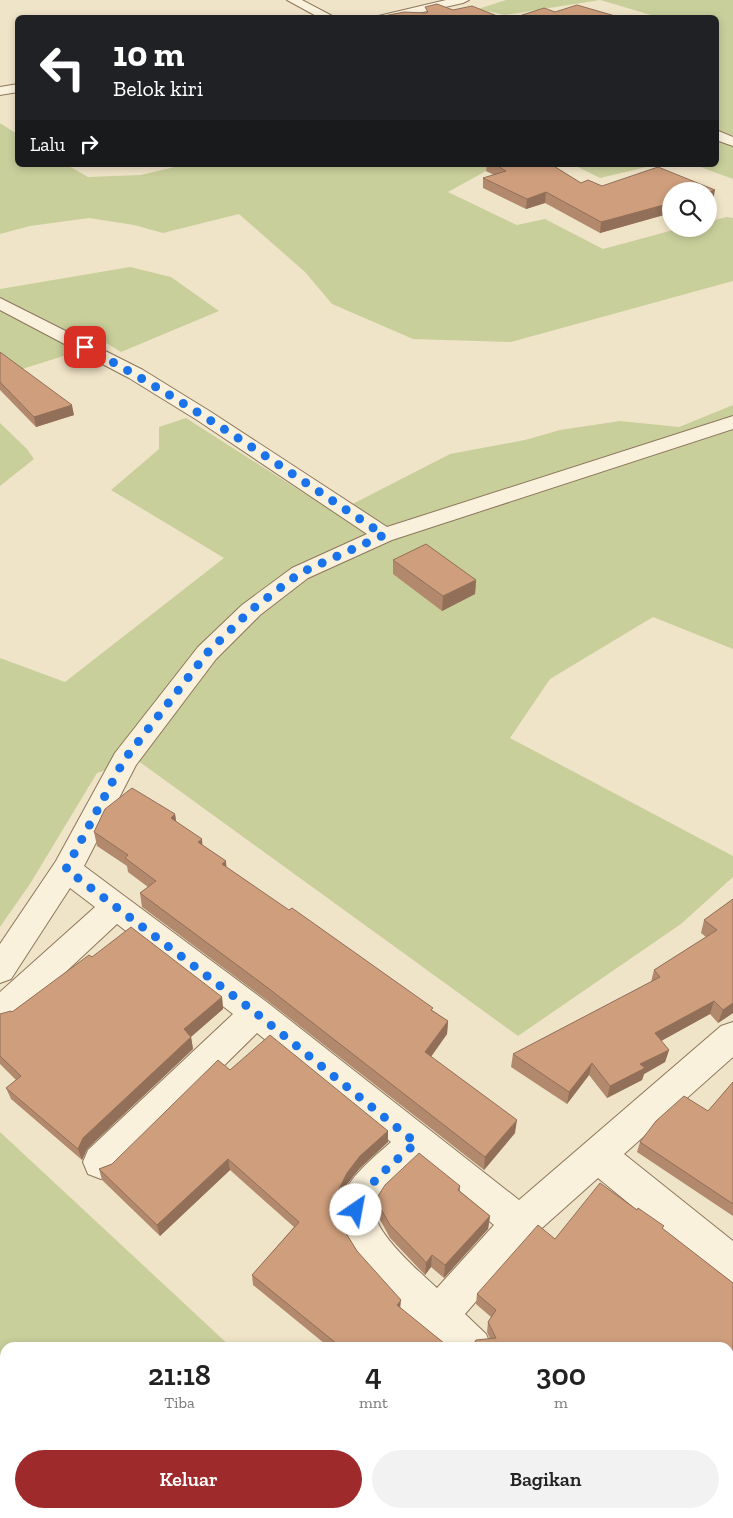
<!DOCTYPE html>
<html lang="id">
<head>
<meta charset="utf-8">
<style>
  body { margin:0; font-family:"Zilla Slab",serif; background:#f2f2f2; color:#222; height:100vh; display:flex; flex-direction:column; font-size:19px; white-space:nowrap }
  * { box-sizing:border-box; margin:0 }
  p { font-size:16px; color:#767676 }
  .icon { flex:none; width:28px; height:28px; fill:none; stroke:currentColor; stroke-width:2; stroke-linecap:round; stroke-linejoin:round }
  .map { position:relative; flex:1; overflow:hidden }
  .panel { position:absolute; left:0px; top:1342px; width:734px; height:176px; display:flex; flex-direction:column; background:#fff; border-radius:15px 15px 0 0; box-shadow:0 2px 8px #0003 }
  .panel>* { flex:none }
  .top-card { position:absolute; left:15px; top:15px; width:704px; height:152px; border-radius:8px; box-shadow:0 2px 8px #0003; background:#202124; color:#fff; overflow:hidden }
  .buttons { position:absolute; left:662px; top:182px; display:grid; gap:10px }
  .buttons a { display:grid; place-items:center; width:55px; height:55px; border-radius:50%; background:#fff; box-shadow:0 2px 8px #0003; font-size:25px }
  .pin { position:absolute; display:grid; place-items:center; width:42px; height:42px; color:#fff; margin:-21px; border-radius:10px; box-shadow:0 2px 8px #0006 }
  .me { position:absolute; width:55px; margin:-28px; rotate:33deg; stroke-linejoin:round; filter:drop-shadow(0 0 4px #0008) }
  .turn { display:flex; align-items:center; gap:18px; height:105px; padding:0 15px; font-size:22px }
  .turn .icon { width:65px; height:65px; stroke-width:2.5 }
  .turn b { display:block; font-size:35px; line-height:42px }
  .then { display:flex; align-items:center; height:48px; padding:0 15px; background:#0003; gap:10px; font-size:19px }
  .eta { display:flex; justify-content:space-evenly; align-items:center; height:85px; text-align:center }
  .eta b { font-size:30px; font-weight:600; line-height:35px }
  .cta { display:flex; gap:10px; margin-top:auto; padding:10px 15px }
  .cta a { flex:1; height:58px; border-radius:30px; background:#9e2a2b; color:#fff; font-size:20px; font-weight:600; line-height:58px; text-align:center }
  .cta a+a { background:#f2f2f2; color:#222 }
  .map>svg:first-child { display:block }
  .green { fill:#c9cf9b }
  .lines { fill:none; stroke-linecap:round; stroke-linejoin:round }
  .minor-casing { stroke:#8d765c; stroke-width:2 }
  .tertiary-casing { stroke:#8d765c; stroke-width:2 }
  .minor { fill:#faf1dc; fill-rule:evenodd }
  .tertiary { fill:#faf1dc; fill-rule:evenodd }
  .wall { fill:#b2896c }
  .shaded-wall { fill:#916f58 }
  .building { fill:#cf9f7d; stroke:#916f58 }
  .route { stroke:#1a73e8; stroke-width:9; stroke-dasharray:0 16.2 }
</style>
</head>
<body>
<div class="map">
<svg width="733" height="1518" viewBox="0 0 733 1518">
  <rect width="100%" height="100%" fill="#f0e4c8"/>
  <g class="green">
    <path d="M 506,0 L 733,0 L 733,179 L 695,165 L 716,165 L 716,18 L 658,17 L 600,0 L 505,15 L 478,9 Z"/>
    <path d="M 0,123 L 17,134 L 18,165 L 67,165 L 88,177 L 141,175 L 183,165 L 492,165 L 495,166 L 448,192 L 517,225 L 545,219 L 603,249 L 677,229 L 709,229 L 709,222 L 726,217 L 733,218 L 733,281 L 511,342 L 413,339 L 332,304 L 305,272 L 239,214 L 163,233 L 134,225 L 89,218 L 30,226 L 0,234 Z"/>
    <path d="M 574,165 L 655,165 L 600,178 Z"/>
    <path d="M 130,267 L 171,277 L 219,311 L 121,352 L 103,341 L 73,353 L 0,376 L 0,289 Z"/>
    <path d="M 733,405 L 733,649 L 653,617 L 550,679 L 510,738 L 733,856 L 733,877 L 681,924 L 518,1036 L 137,760 L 97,773 L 30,884 L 0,927 L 0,658 L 65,682 L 224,558 L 111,490 L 159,449 L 159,427 L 186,418 L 335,513 L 450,454 L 525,440 L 560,430 L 620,421 L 679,427 Z"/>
    <path d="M 0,423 L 27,449 L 34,459 L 0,486 Z"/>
    <path d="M 0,1132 L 231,1347 L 5,1348 L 5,1473 L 0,1468 Z"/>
    <path d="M 5,1491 L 5,1514 L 409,1514 L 413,1518 L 0,1518 L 0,1499 Z"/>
  </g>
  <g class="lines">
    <defs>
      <g id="minor">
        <path d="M 287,0 L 302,0 L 336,18 L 320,18 Z"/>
        <path d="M 716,130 L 733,137 L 733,146 L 716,140 Z"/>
        <path d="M 0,298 L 143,370 L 211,412 L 387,527 L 733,416 L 733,429 L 392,540 L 308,578 L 260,615 L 216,659 L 136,765 L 84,866 L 268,1003 L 519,1200 L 721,1026 L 733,1022 L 733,1057 L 624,1154 L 733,1241 L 733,1284 L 720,1278 L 598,1178 L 533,1236 L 465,1314 L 486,1334 L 492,1348 L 443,1348 C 414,1320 326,1246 340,1203 C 348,1177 372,1159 391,1142 L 257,1033 L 114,1174 L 101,1179 L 88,1174 L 83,1162 L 88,1150 L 233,1014 L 117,924 L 12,1022 L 0,1026 L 0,992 L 95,907 L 70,888 L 11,979 L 0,983 L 0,944 L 56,861 L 115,753 L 198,647 L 242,605 L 292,568 L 367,534 L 197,420 L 129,378 L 0,310 ZM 418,1164 L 494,1225 L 437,1288 C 423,1275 368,1228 376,1208 C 381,1194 407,1174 418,1164 Z"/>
        <path d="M 632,1514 L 679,1514 L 681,1518 L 634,1518 Z"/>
      </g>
      <g id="tertiary">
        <path d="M 446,0 L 469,0 L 463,3 L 396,18 L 370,18 Z"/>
        <path d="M 18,84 L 18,92 L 0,95 L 0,87 Z"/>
      </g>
    </defs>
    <use href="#minor" class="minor-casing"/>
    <use href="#tertiary" class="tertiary-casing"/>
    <use href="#minor" class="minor"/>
    <use href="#tertiary" class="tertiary"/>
  </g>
  <g class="wall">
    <path d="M 487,165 L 552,165 L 581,183 L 713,201 L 600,233 L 545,203 L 526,209 L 483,188 L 483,178 L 494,175 L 486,171 Z"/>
    <path d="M 0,352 L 74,415 L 36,427 L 0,390 Z"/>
    <path d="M 393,560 L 476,580 L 475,594 L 442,611 L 393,574 Z"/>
    <path d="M 175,814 L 176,821 L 202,846 L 226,861 L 226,867 L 448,1021 L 447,1034 L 431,1057 L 515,1133 L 484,1170 L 269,1002 L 142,907 L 140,893 L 148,887 L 128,872 L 127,866 L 97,846 L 94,832 Z"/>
    <path d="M 733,899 L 733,1013 L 718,1023 L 710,1014 L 661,1041 L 669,1050 L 665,1062 L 644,1074 L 642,1080 L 607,1098 L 589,1075 L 567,1104 L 511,1067 L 513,1054 L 651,982 L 654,970 L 706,937 L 701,933 L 704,920 Z"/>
    <path d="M 92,957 L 222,997 L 223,1009 L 191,1037 L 193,1049 L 87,1149 L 82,1160 L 11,1099 L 6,1088 L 16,1080 L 0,1064 L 0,1014 L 12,1012 Z"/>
    <path d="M 230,1070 L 388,1131 L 388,1142 L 360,1168 L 347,1184 L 338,1202 L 338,1212 L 344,1230 L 357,1251 L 400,1308 L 450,1348 L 330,1348 L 253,1285 L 252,1275 L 294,1227 L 230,1170 L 160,1236 L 102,1180 L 99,1169 L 112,1164 Z"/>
    <path d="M 733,1082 L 733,1216 L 637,1152 L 640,1142 L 708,1111 Z"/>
    <path d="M 460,1186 L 460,1191 L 490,1216 L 488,1229 L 444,1278 L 431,1267 L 425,1275 L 390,1238 L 378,1216 L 378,1196 Z"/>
    <path d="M 663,1229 L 733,1283 L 733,1512 L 729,1509 L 729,1348 L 490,1339 L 487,1332 L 488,1322 L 491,1317 L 476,1304 L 477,1294 L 555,1239 Z"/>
    <path d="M 469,1514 L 629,1514 L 635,1518 L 474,1518 Z"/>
  </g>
  <g class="shaded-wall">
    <path d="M 715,190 L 713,201 L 709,202 L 709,192 Z"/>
    <path d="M 546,192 L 545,203 L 526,209 L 527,199 Z"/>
    <path d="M 671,203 L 671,213 L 600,233 L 601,222 Z"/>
    <path d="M 72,405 L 74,415 L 36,427 L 34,417 Z"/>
    <path d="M 476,580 L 475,594 L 442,611 L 443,596 Z"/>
    <path d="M 175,814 L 177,828 L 171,818 Z"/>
    <path d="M 202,839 L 203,853 L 198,842 Z"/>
    <path d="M 226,861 L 227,875 L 222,864 Z"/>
    <path d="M 222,997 L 223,1009 L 186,1041 L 184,1029 Z"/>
    <path d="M 714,1001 L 710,1014 L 652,1046 L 655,1033 Z"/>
    <path d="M 733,1003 L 733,1013 L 718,1023 L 723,1010 Z"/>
    <path d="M 448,1021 L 447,1034 L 424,1066 L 425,1052 Z"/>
    <path d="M 191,1037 L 193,1049 L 87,1149 L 82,1160 L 78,1149 L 83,1138 Z"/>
    <path d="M 669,1050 L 665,1062 L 644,1074 L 642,1080 L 607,1098 L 610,1086 L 640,1064 Z"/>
    <path d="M 592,1063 L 589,1075 L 567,1104 L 569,1092 Z"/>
    <path d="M 517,1120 L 515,1133 L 484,1170 L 485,1157 Z"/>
    <path d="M 388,1131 L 388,1142 L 360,1168 L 347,1184 L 338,1202 L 337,1221 L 338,1191 L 347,1173 L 360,1156 Z"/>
    <path d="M 228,1159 L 230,1170 L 160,1236 L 157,1225 Z"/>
    <path d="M 490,1216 L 488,1229 L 444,1278 L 445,1265 Z"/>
    <path d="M 432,1255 L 431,1267 L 425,1275 L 426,1263 Z"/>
    <path d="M 401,1300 L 400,1310 L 397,1305 Z"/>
  </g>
  <g class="building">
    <path d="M 437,4 L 453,10 L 472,6 L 502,18 L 373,18 L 404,12 L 426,13 L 428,12 L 425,7 Z"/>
    <path d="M 577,5 L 622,18 L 513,18 L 544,8 L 555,12 Z"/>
    <path d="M 496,165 L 552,165 L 581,183 L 588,180 L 602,186 L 658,167 L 715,190 L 709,192 L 709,191 L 671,191 L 671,203 L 601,222 L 546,192 L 527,199 L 483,178 L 506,171 Z"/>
    <path d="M 0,352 L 72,405 L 34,417 L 0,382 Z"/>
    <path d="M 426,544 L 476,580 L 443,596 L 393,560 Z"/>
    <path d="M 132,788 L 175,814 L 171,818 L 202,839 L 198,842 L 226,861 L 222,864 L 289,910 L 292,908 L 433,1008 L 431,1010 L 448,1021 L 425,1052 L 517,1120 L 485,1157 L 268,988 L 140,893 L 156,881 L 125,858 L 128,855 L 94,832 L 105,809 Z"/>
    <path d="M 733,899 L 733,1003 L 723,1010 L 714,1001 L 655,1033 L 669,1050 L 640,1064 L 645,1068 L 610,1086 L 592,1063 L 569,1092 L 513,1054 L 660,977 L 654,970 L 717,930 L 704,920 Z"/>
    <path d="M 131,927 L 222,997 L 184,1029 L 191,1037 L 83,1138 L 78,1149 L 6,1088 L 21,1076 L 0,1056 L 0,1014 L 11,1011 L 12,1012 L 89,955 L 92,957 Z"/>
    <path d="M 270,1035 L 388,1131 L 360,1156 L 347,1173 L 338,1191 L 337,1210 L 344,1230 L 357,1251 L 401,1300 L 397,1305 L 450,1348 L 342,1348 L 252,1275 L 299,1222 L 228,1159 L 157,1225 L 99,1169 L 112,1164 L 218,1060 L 230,1070 Z"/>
    <path d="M 733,1082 L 733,1204 L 640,1142 L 656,1121 L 684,1096 L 708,1111 Z"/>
    <path d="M 419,1153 L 460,1186 L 458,1190 L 490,1216 L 445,1265 L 432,1255 L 426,1263 L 423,1259 L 390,1225 L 378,1204 L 378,1196 L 385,1185 Z"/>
    <path d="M 600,1183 L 637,1210 L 638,1208 L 664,1226 L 662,1228 L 733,1283 L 733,1500 L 729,1496 L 729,1348 L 471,1348 L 476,1340 L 496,1338 L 488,1322 L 496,1310 L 477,1294 L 538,1225 L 555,1239 Z"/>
    <path d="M 481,1514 L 629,1514 L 635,1518 L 486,1518 Z"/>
  </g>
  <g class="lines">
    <path class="route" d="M 85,347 C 189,402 286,470 384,535 L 300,573 L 251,610 L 208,652 L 124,760 L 66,869 L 256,1013 L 416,1143 C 398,1159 362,1187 356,1210"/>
  </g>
</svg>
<div class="buttons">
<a><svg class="icon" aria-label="search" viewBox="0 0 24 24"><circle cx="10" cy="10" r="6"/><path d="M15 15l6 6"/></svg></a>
</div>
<div class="pin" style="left:85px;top:347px;background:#d93025"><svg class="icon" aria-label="arrive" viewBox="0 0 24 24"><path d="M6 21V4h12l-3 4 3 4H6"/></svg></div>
<svg class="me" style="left:356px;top:1210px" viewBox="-20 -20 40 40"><circle r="19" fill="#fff"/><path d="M0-13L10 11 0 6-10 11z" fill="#1a73e8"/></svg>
<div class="top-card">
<div class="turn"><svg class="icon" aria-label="left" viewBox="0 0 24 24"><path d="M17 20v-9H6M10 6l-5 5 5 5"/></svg><div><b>10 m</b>Belok kiri</div></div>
<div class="then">Lalu<svg class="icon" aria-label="right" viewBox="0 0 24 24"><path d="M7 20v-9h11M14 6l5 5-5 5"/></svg></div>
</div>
<section class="panel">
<div class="eta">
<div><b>21:18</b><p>Tiba</p></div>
<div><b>4</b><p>mnt</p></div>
<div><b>300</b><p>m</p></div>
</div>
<div class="cta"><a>Keluar</a><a>Bagikan</a></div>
</section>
</div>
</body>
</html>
